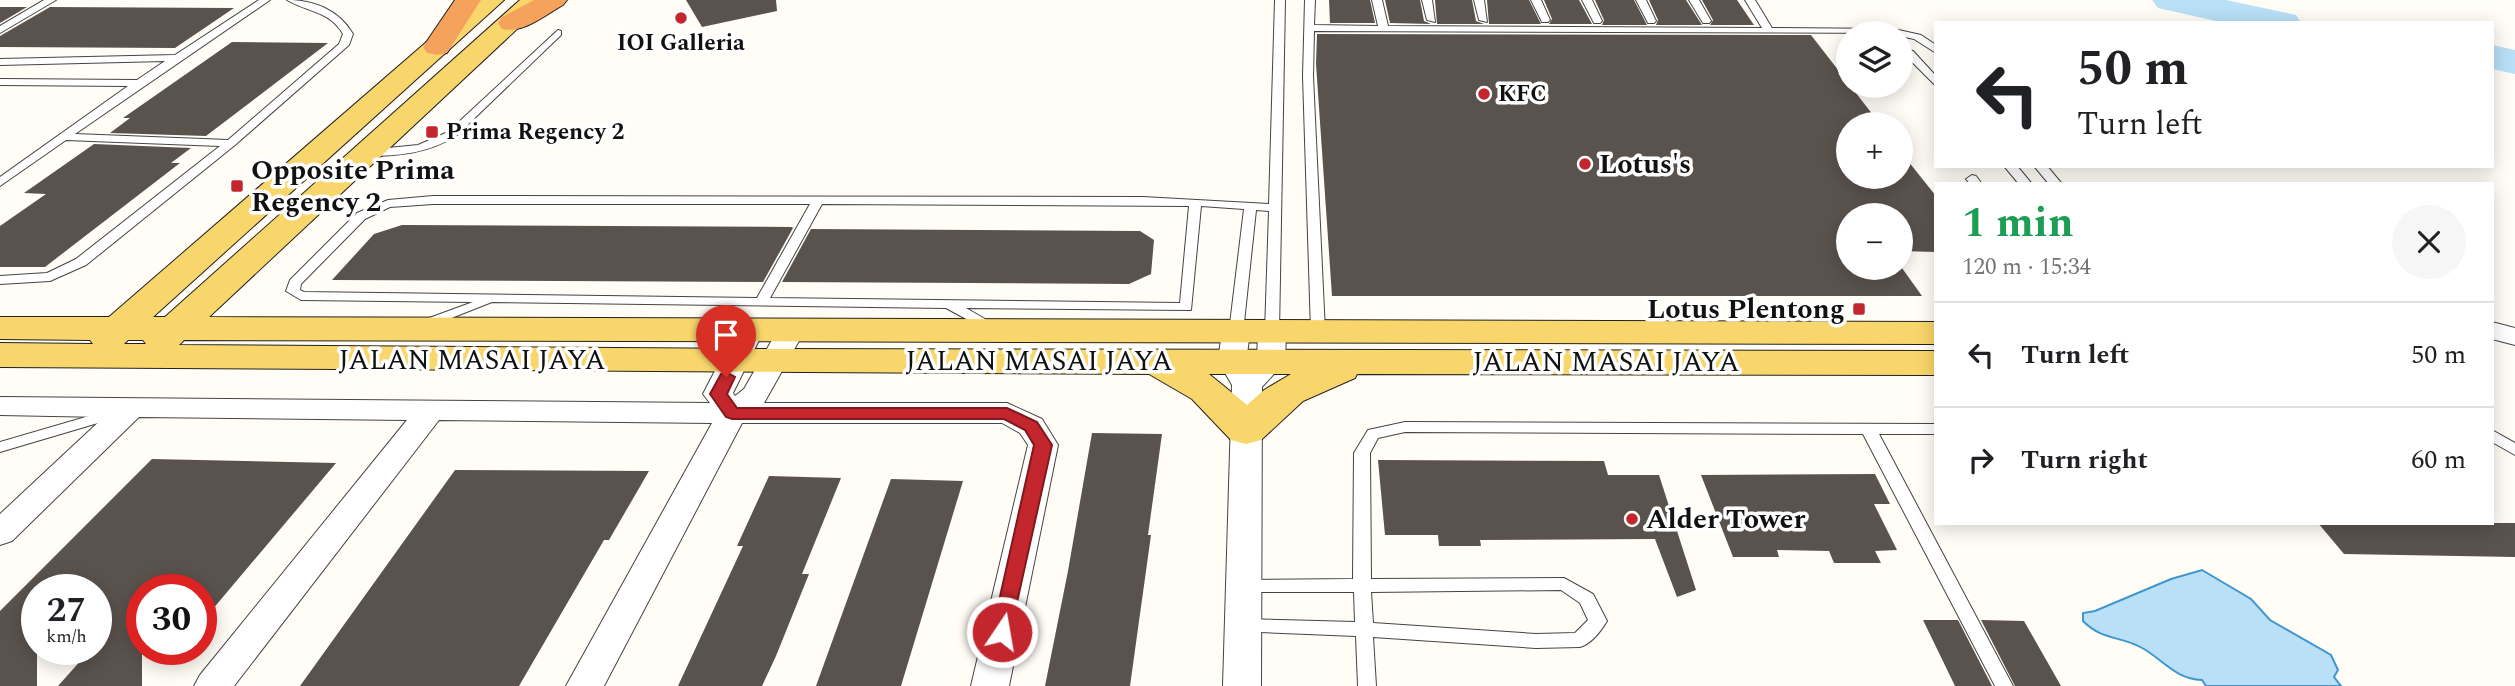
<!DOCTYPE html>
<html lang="en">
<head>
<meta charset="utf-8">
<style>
  body { margin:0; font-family:Spectral,serif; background:#f6f6f6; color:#202124; height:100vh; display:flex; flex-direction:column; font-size:26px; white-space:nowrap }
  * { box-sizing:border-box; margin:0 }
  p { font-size:23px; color:#757577 }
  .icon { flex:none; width:38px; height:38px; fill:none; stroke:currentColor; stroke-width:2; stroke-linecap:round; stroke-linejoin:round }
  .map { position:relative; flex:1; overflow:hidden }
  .side { position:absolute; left:1934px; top:182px; width:560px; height:343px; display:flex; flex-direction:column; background:#fff; border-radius:0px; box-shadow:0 4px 18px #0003 }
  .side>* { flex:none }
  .banner { position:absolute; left:1934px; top:21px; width:560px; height:147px; border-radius:0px; box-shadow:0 4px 18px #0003; background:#fff; color:#202124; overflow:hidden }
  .fabs { position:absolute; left:1836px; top:21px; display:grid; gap:14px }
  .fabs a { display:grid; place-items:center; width:77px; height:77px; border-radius:50%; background:#fff; box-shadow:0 4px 18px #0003; font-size:35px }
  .speed { position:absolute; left:21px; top:574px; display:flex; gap:14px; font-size:35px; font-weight:700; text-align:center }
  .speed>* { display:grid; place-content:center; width:91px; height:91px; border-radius:50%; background:#fff; box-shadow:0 4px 18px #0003; line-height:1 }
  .speed small { font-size:18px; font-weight:400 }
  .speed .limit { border:10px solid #d22; background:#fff; color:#111 }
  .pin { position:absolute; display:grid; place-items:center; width:60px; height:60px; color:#fff; margin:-72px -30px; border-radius:50% 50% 50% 0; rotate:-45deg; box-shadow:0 0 7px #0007 }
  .pin .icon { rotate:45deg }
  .me { position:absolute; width:77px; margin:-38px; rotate:12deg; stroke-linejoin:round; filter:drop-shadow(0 0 5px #0008) }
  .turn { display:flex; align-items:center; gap:24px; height:147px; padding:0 28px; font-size:32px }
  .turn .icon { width:91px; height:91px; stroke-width:2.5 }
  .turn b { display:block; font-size:49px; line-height:60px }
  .round { display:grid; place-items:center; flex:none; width:74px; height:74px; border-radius:37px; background:#f6f6f6 }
  .head { display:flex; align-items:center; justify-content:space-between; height:119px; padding:0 28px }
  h1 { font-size:42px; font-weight:700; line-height:52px; color:#1e9e55 }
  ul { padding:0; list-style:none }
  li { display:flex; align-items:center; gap:21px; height:105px; padding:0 28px; border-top:2px solid #e0e0e0 }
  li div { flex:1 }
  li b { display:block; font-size:26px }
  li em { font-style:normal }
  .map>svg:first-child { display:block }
  .water { fill:#b9e0f7; stroke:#3f96cf; stroke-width:2 }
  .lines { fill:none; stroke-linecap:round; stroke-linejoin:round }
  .river { fill:#b9e0f7; fill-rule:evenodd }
  .building { fill:#5a524d }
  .lane-casing { stroke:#444; stroke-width:2 }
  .street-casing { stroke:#444; stroke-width:2 }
  .primary-casing { stroke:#222; stroke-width:2 }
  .highway-casing { stroke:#222; stroke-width:2 }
  .lane { fill:#fff; fill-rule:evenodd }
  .street { fill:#fff; fill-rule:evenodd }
  .primary { fill:#f9d66b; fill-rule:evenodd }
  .highway { fill:#f5a25d; fill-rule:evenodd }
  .route { fill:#c4262e; stroke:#7f191e; stroke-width:2 }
  .poi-dot { fill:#c4262e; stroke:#fff; stroke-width:2.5 }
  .labels { text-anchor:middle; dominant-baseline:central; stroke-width:7; stroke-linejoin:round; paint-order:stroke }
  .far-poi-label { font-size:23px; font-weight:bold; fill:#111; stroke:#fff; text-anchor:start }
  .poi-label { font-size:28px; font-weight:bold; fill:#111; stroke:#fff; text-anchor:start }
  .street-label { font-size:28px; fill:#111; stroke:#fff }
</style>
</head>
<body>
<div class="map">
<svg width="2515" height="686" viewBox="0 0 2515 686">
  <rect width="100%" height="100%" fill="#fffdf5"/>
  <path class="water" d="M 2202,570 L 2251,599 L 2270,620 L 2331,655 L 2338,670 L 2334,677 L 2341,686 L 2206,686 L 2202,680 C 2176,679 2164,661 2144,649 C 2121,635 2104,642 2083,621 L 2083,613 L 2095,611 L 2171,579 Z"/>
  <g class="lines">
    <g class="river">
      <path d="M 2152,0 L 2226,0 L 2296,15 L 2301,23 L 2225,23 L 2158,8 Z"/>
      <path d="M 2492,45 L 2515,50 L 2515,74 L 2492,69 Z"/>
    </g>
  </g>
  <g class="building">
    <path d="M 686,0 L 776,0 L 777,11 L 702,27 Z"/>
    <path d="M 1329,0 L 1370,0 L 1375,23 L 1330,23 Z"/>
    <path d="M 1385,0 L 1420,0 L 1424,21 L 1431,24 L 1390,23 Z"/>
    <path d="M 1435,0 L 1472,0 L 1476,21 L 1484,24 L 1437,24 Z"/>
    <path d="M 1487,0 L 1529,0 L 1541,24 L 1489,24 Z"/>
    <path d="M 1544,0 L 1579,0 L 1592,24 L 1549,24 L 1552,19 Z"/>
    <path d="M 1595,0 L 1634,0 L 1647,25 L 1602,25 L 1604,20 Z"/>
    <path d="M 1649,0 L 1686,0 L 1702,25 L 1656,25 L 1658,20 Z"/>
    <path d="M 1702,0 L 1737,0 L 1754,25 L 1710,25 L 1713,20 Z"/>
    <path d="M 0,7 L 27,7 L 0,23 Z"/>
    <path d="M 50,7 L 234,8 L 175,48 L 0,47 L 0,36 Z"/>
    <path d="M 1317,34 L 1811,35 L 1880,124 L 1848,124 L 1848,177 L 1900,177 L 1900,151 L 1936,196 L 1936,252 L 1900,251 L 1900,215 L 1848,215 L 1848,268 L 1902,268 L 1922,296 L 1332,296 L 1316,64 Z"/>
    <path d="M 232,42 L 328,43 L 206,136 L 110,133 L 130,118 L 123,118 Z"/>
    <path d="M 94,144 L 191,148 L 171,163 L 180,163 L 45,267 L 0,267 L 0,226 L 46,194 L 24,193 Z"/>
    <path d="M 402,225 L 792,227 L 793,228 L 763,282 L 332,280 L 374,234 Z"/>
    <path d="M 811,229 L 1140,231 L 1154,240 L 1151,274 L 1129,284 L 782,282 Z"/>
    <path d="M 1092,433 L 1162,434 L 1148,535 L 1151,535 L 1130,686 L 1045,686 L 1068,571 Z"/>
    <path d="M 152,459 L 336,463 L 201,623 L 201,590 L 142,590 L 142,686 L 58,686 L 91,649 L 96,649 L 96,590 L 37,590 L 37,686 L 0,686 L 0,611 Z"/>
    <path d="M 1378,460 L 1604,461 L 1608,475 L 1659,475 L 1696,590 L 1677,597 L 1655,539 L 1480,540 L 1481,546 L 1439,546 L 1438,535 L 1385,535 Z"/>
    <path d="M 455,470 L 649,471 L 609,540 L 604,540 L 519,686 L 300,686 Z"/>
    <path d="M 1875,474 L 1890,504 L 1874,504 L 1897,550 L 1875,551 L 1881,563 L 1834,563 L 1829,551 L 1777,550 L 1779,557 L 1733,557 L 1701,475 Z"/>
    <path d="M 769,476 L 841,478 L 802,574 L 809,574 L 776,656 L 762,686 L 678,686 L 743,546 L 737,546 Z"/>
    <path d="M 891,479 L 963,481 L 901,686 L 816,686 Z"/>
    <path d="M 2318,523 L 2515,523 L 2515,557 L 2344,554 Z"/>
    <path d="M 1923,620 L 1958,620 L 1992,686 L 1955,686 Z"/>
    <path d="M 1981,620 L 2024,621 L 2061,686 L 2015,686 Z"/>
  </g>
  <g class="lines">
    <defs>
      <g id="lane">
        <path d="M 44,0 L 56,0 L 0,33 L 0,26 Z"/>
        <path d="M 259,0 L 270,0 L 75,134 L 228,140 L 339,44 L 343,34 C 330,11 307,12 287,0 C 314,0 339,10 353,34 L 349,45 L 235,145 L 86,265 L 50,281 L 0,284 L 0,276 L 47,273 L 76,259 L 220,146 L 66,140 L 0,186 L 0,177 L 128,86 L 0,85 L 0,79 L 137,80 L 165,61 L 0,65 L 0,59 L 175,55 Z"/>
        <path d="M 1275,0 L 1285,0 L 1279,332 L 1277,335 L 1272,336 L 1265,332 L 1269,211 L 1256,210 L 1243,332 L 1236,336 L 1229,332 L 1244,209 L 1201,206 L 1191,310 L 966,308 L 997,326 L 999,329 L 992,333 L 946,308 L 492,302 L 426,328 L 419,324 L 421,321 L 473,302 L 301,300 L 286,291 L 290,280 L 357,213 L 388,200 L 433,196 L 1143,197 L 1269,204 ZM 433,204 L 810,204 L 757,298 L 304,292 L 300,290 L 301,284 L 365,219 L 390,207 ZM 822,204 L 1189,206 L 1180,303 L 770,298 Z"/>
        <path d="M 1305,0 L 1315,0 L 1314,25 L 1378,26 L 1372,0 L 1382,0 L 1388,26 L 1762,28 L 1745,0 L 1755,0 L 1772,28 L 1894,29 L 1921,35 L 1936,45 L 1936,53 L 1914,39 L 1900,36 L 1900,33 L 1314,31 L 1313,76 L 1325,332 L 1318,336 L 1311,332 L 1303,76 Z"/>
        <path d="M 1422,0 L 1432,0 L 1435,22 L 1427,20 Z"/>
        <path d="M 1474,0 L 1484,0 L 1487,22 L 1479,20 Z"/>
        <path d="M 1531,0 L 1541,0 L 1550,20 L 1548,22 L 1542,22 Z"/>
        <path d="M 1582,0 L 1592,0 L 1602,21 L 1600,23 L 1594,23 Z"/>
        <path d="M 1636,0 L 1646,0 L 1656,21 L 1654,23 L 1648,23 Z"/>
        <path d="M 1689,0 L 1699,0 L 1711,21 L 1709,23 L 1703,23 Z"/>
        <path d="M 558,30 L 561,31 L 561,35 L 456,136 C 428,153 400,156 368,156 L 362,153 L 368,150 L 418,145 L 448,132 Z"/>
        <path d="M 1909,50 L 1913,51 L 1936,76 L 1936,86 L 1905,55 L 1904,53 Z"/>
        <path d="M 2004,166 L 2017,166 L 2032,184 L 2019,184 Z"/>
        <path d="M 2034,166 L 2047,166 L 2062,184 L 2049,184 Z"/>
        <path d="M 1972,175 L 1976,176 L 1982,184 L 1970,184 L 1966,179 Z"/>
        <path d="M 120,407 L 125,409 L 127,412 L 125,415 L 0,452 L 0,442 Z"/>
        <path d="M 1405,422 L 1936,424 L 1936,434 L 1879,434 L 2013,686 L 1995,686 L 1863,434 L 1405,432 L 1378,438 L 1370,453 L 1371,579 L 1564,578 L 1593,594 L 1607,621 C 1601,631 1591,644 1580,647 L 1536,648 L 1373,637 L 1376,686 L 1358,686 L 1356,636 L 1237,631 L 1234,626 L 1237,621 L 1243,619 L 1355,622 L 1354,592 L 1244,592 L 1238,591 L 1235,586 L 1238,581 L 1244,580 L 1353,579 L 1354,453 L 1368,430 ZM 1561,590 L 1580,603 L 1588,620 L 1575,633 L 1536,634 L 1373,623 L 1371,592 Z"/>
        <path d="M 2492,430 L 2515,443 L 2515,455 L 2492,442 Z"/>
      </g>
      <g id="street">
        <path d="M 2492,322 L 2515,328 L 2515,345 L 2492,339 Z"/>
        <path d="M 749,324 L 759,326 L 763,332 L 733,393 L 735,396 L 744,389 L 780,326 L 790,324 L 800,326 L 804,332 L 764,403 L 1007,403 L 1042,419 L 1058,445 L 1009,686 L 971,686 L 1028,445 L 1020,433 L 1002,423 L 742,423 L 604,686 L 566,686 L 712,423 L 439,420 L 234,686 L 194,686 L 200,675 L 407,420 L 139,417 L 12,541 L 0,545 L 0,514 L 104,417 L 0,415 L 0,397 L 710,403 L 703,394 L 735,332 L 739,326 Z"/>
        <path d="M 1236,324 L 1246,326 L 1250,332 L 1246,361 L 1250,366 L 1257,360 L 1258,332 L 1262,326 L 1272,324 L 1282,326 L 1286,332 L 1285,362 L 1262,387 L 1261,686 L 1223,686 L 1232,385 L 1218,361 L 1222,332 L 1226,326 Z"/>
      </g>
      <path id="primary" d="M 475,0 L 504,0 L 153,317 L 165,317 L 520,0 L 548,0 L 209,317 L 1936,322 L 1936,344 L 184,340 L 179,345 L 774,349 L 1936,351 L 1936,375 L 1357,374 L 1355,378 L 1303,401 L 1261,440 L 1246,444 L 1231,440 L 1192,399 L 1149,374 L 0,367 L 0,343 L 93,344 L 90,340 L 0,339 L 0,317 L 109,317 ZM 128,340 L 143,340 L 146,344 L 124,344 ZM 1209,374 L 1291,374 L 1264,390 L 1247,405 Z"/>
      <g id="highway">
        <path d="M 455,0 L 481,0 L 447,53 L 437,55 L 427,53 L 423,47 Z"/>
        <path d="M 534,0 L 567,0 L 563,5 C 545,15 523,34 502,29 L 498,23 L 502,17 Z"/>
      </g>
    </defs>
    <use href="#lane" class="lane-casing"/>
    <use href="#street" class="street-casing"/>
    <use href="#primary" class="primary-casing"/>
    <use href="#highway" class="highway-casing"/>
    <use href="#lane" class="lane"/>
    <use href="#street" class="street"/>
    <use href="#primary" class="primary"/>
    <use href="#highway" class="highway"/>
  </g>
  <path class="route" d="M 726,372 L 735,377 L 727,394 L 737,408 L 1007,408 L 1037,422 L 1052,445 L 1009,638 L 1002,640 L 995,638 L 992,632 L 1034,445 L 1025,430 L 1004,419 L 732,419 L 726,417 L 710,394 L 721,374 Z"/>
  <g class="poi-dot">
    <circle cx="681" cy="18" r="7"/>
    <circle cx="1484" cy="94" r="7"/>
    <rect x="425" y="125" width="14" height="14" rx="3.5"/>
    <circle cx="1585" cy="164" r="7"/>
    <rect x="230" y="179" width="14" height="14" rx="3.5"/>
    <rect x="1852" y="302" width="14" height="14" rx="3.5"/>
    <circle cx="1632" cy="519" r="7"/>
  </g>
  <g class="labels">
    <g class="far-poi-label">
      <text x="681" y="43" text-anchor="middle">IOI Galleria</text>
      <text x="1498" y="94">KFC</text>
      <text x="446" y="132">Prima Regency 2</text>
    </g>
    <g class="poi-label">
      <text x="1599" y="164">Lotus's</text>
      <text x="251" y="170">Opposite Prima<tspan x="251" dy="32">Regency 2</tspan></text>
      <text x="1845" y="309" text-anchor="end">Lotus Plentong</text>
      <text x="1646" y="519">Alder Tower</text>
    </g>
    <g class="street-label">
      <text x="472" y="360">JALAN MASAI JAYA</text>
      <text x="1039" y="361">JALAN MASAI JAYA</text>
      <text x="1606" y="362">JALAN MASAI JAYA</text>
    </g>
  </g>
</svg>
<div class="fabs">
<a><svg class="icon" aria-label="layers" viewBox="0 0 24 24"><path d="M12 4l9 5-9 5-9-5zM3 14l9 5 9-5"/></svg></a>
<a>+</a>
<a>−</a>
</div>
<div class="speed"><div>27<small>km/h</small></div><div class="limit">30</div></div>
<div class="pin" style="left:726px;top:377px;background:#d93025"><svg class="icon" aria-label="arrive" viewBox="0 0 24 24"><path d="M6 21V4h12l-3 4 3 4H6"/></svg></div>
<svg class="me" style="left:1002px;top:632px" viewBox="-20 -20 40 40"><circle r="17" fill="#c4262e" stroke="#fff" stroke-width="3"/><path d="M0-11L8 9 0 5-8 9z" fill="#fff"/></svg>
<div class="banner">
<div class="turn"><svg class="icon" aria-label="left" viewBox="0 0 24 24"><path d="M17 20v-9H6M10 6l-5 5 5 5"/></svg><div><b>50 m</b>Turn left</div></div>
</div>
<section class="side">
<div class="head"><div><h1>1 min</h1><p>120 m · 15:34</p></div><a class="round"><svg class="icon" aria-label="close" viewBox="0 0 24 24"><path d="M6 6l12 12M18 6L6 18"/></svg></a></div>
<ul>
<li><svg class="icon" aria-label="left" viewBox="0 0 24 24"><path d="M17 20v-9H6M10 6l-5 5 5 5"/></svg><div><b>Turn left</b></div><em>50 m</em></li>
<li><svg class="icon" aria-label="right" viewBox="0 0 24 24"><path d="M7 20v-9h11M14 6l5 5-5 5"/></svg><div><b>Turn right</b></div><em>60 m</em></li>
</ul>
</section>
</div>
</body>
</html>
